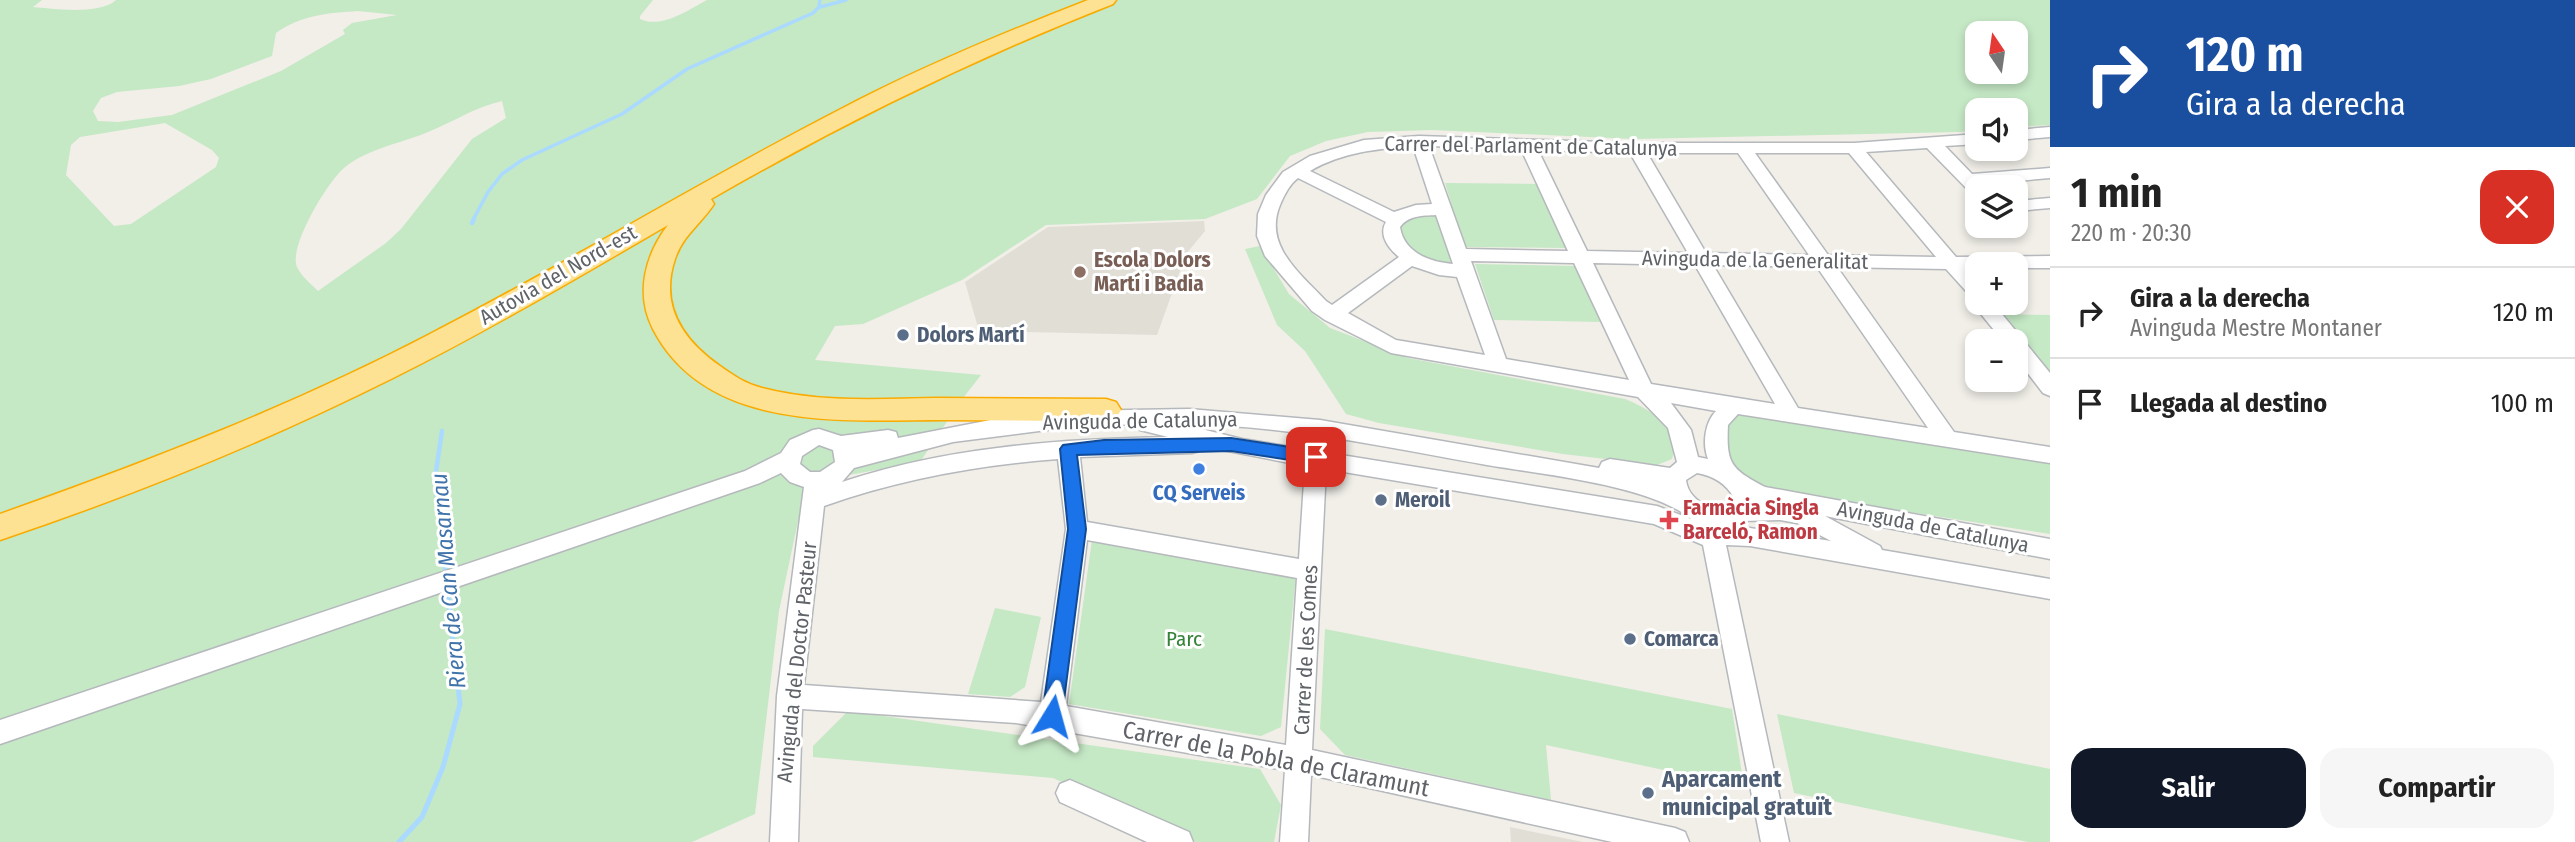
<!DOCTYPE html>
<html lang="es">
<head>
<meta charset="utf-8">
<style>
  body { margin:0; font-family:"Fira Sans Condensed",sans-serif; background:#f6f6f6; color:#222; height:100vh; display:flex; flex-direction:column; font-size:26px; white-space:nowrap }
  * { box-sizing:border-box; margin:0 }
  p { font-size:23px; color:#767676 }
  .icon { flex:none; width:38px; height:38px; fill:none; stroke:currentColor; stroke-width:2; stroke-linecap:round; stroke-linejoin:round }
  .map { position:relative; flex:1; overflow:hidden }
  .drawer { display:flex; flex-direction:column; background:#fff; width:525px }
  .drawer>* { flex:none }
  .banner { background:#1a4fa0; color:#fff; overflow:hidden }
  .needle { width:46px; rotate:347deg }
  .buttons { position:absolute; left:1965px; top:21px; display:grid; gap:14px }
  .buttons a { display:grid; place-items:center; width:63px; height:63px; border-radius:14px; background:#fff; box-shadow:0 4px 10px #0003; font-size:35px }
  .pin { position:absolute; display:grid; place-items:center; width:60px; height:60px; color:#fff; margin:-30px; border-radius:14px; box-shadow:0 4px 10px #0006 }
  .me { position:absolute; width:77px; margin:-38px; rotate:8deg; stroke-linejoin:round; filter:drop-shadow(0 0 5px #0008) }
  .turn { display:flex; align-items:center; gap:24px; height:147px; padding:0 21px; font-size:32px }
  .turn .icon { width:91px; height:91px; stroke-width:2.5 }
  .turn b { display:block; font-size:49px; line-height:60px }
  .round { display:grid; place-items:center; flex:none; width:74px; height:74px; border-radius:21px; background:#f6f6f6 }
  .overview { display:flex; align-items:center; justify-content:space-between; height:119px; padding:0 21px }
  h1 { font-size:42px; font-weight:700; line-height:52px }
  .primary-button { display:flex; gap:14px; margin-top:auto; padding:14px 21px }
  .primary-button a { flex:1; height:80px; border-radius:21px; background:#111827; color:#fff; font-size:28px; font-weight:700; line-height:80px; text-align:center }
  .primary-button a+a { background:#f6f6f6; color:#222 }
  ul { padding:0; list-style:none }
  li { display:flex; align-items:center; gap:21px; height:91px; padding:0 21px; border-top:2px solid #e0e0e0 }
  li div { flex:1 }
  li b { display:block; font-size:26px }
  li em { font-style:normal }
  main { display:flex; flex:1; min-height:0 }
  .map>svg:first-child { display:block }
  .education { fill:#e1ded6 }
  .green { fill:#c5e8c5; fill-rule:evenodd }
  .lines { fill:none; stroke-linecap:round; stroke-linejoin:round }
  .stream-far2 { stroke:#aadaff; stroke-width:3.5 }
  .stream-far1 { stroke:#aadaff; stroke-width:4.5 }
  .stream { stroke:#aadaff; stroke-width:5 }
  .minor-casing { stroke:#b5b8bc; stroke-width:3 }
  .highway-casing { stroke:#f9ab00; stroke-width:3 }
  .minor { fill:#fff; fill-rule:evenodd }
  .highway { fill:#fde293; fill-rule:evenodd }
  .route { fill:#1a73e8; stroke:#114b97; stroke-width:2 }
  .education-dot { fill:#8d6e63; stroke:#fff; stroke-width:2.5 }
  .service-dot { fill:#5c6f8a; stroke:#fff; stroke-width:2.5 }
  .shop-dot { fill:#3f7fe0; stroke:#fff; stroke-width:2.5 }
  .health-dot { fill:#e0444e; stroke:#fff; stroke-width:2.5 }
  .labels { text-anchor:middle; dominant-baseline:central; stroke-width:6; stroke-linejoin:round; paint-order:stroke }
  .street-label { font-size:21px; fill:#5f6368; stroke:#fff }
  .education-label { font-size:21px; font-weight:bold; fill:#785e54; stroke:#fff; text-anchor:start }
  .service-label { font-size:21px; font-weight:bold; fill:#4e5e75; stroke:#fff; text-anchor:start }
  .shop-label { font-size:21px; font-weight:bold; fill:#366cbe; stroke:#fff }
  .health-label { font-size:21px; font-weight:bold; fill:#be3a42; stroke:#fff; text-anchor:start }
  .park-label { font-size:21px; fill:#348238; stroke:#fff }
  .water-label { font-size:23px; font-style:italic; fill:#4174aa; stroke:#fff }
  .near-street-label { font-size:24px; fill:#5f6368; stroke:#fff }
  .near-service-label { font-size:24px; font-weight:bold; fill:#4e5e75; stroke:#fff; text-anchor:start }
</style>
</head>
<body>
<main>
<div class="map">
<svg width="2050" height="842" viewBox="0 0 2050 842">
  <rect width="100%" height="100%" fill="#f1efe8"/>
  <g class="education">
    <path d="M 1204,221 L 1205,231 L 1186,254 L 1157,335 L 979,331 L 965,282 L 1048,227 Z"/>
    <path d="M 1510,827 L 1583,842 L 1511,842 Z"/>
  </g>
  <g class="green">
    <path d="M 0,0 L 42,0 L 33,7 C 54,9 100,15 116,0 L 653,0 L 640,16 L 640,19 C 662,29 688,10 707,0 L 2050,0 L 2050,125 L 2016,127 L 2016,110 L 1978,110 L 1977,131 L 1958,132 L 1634,139 L 1432,130 L 1368,132 L 1326,141 L 1290,156 L 1257,199 L 1205,219 L 1046,225 L 962,280 L 863,324 L 835,326 L 815,360 L 981,375 L 960,402 L 920,462 L 849,475 L 841,482 L 804,493 L 779,611 L 755,814 L 692,842 L 0,842 ZM 358,11 L 397,15 L 352,23 L 343,30 L 345,34 L 281,71 L 172,115 L 118,122 L 98,121 L 93,111 L 101,98 L 117,92 L 179,86 L 211,79 L 272,56 L 276,33 C 301,15 328,13 358,11 ZM 1978,33 L 2016,33 L 2016,72 L 1978,72 ZM 502,101 L 506,118 L 472,139 L 401,229 L 386,243 L 318,291 C 311,284 301,276 297,267 C 288,247 328,181 344,168 C 366,149 402,143 428,132 C 453,122 475,107 502,101 ZM 165,123 L 212,150 L 219,158 L 216,167 L 131,224 L 114,226 L 66,175 L 71,145 L 80,137 Z"/>
    <path d="M 1445,183 L 1539,184 L 1567,248 L 1464,247 Z"/>
    <path d="M 1435,208 L 1458,272 L 1406,257 L 1395,220 Z"/>
    <path d="M 1260,246 L 1289,294 L 1330,328 L 1408,358 L 1625,399 C 1650,409 1682,428 1672,459 L 1657,465 L 1563,454 L 1379,423 L 1346,414 L 1305,351 L 1277,325 L 1245,249 Z"/>
    <path d="M 1475,264 L 1576,266 L 1603,322 L 1494,320 Z"/>
    <path d="M 1999,314 L 2050,315 L 2050,377 Z"/>
    <path d="M 1740,414 L 2050,460 L 2050,534 L 1826,499 L 1756,484 L 1733,470 L 1722,453 L 1729,419 Z"/>
    <path d="M 1092,540 L 1296,575 L 1281,727 L 1261,736 L 1069,704 Z"/>
    <path d="M 995,608 L 1041,617 L 1025,687 L 1010,697 L 968,694 Z"/>
    <path d="M 1325,629 L 1732,709 L 1744,787 L 1546,745 L 1551,800 L 1345,755 L 1320,729 Z"/>
    <path d="M 848,711 L 1260,769 L 1281,805 L 1274,842 L 1196,842 L 1053,778 L 813,757 L 813,746 Z"/>
    <path d="M 1777,714 L 2050,769 L 2050,842 L 2028,842 L 1794,793 Z"/>
  </g>
  <g class="lines">
    <g class="stream-far2">
      <path d="M 820,7 L 846,0"/>
      <path d="M 473,220 L 488,192 L 502,174 L 522,160 L 622,114 L 687,69 L 813,13 L 819,7 L 820,0"/>
    </g>
    <g class="stream-far1">
      <path d="M 472,223 L 474,219"/>
      <path d="M 437,496 L 435,478 L 442,431"/>
    </g>
    <g class="stream">
      <path d="M 437,494 L 446,576"/>
      <path d="M 399,842 L 422,817 L 443,767 L 460,704 L 447,585"/>
    </g>
    <defs>
      <g id="minor">
        <path d="M 2050,127 L 2050,137 L 2016,140 L 2016,130 Z"/>
        <path d="M 1978,134 L 1978,144 L 1945,146 L 1972,174 L 2050,168 L 2050,178 L 1982,184 L 1984,187 L 1978,187 L 1976,193 L 1970,192 L 1927,148 L 1866,152 L 1956,257 L 2050,256 L 2050,268 L 2016,268 L 2016,264 L 1978,264 L 1978,269 L 1966,269 L 1978,282 L 1978,303 L 1993,303 L 2050,373 L 2050,396 L 2043,393 L 2016,358 L 2016,341 L 2003,341 L 1976,308 L 1975,301 L 1946,269 L 1837,267 L 1954,432 L 2050,447 L 2050,463 L 1738,414 L 1728,425 C 1726,464 1731,469 1765,487 L 2050,539 L 2050,559 L 1825,516 L 1880,546 L 1882,550 L 2050,579 L 2050,599 L 1750,546 L 1726,545 L 1789,842 L 1761,842 L 1703,545 L 1654,524 L 1326,469 L 1312,750 L 1675,828 L 1685,832 L 1689,842 L 1612,842 L 1311,775 L 1308,842 L 1280,842 L 1285,770 L 1016,723 L 802,709 L 798,842 L 770,842 L 777,696 L 804,487 L 790,482 L 781,473 L 760,483 L 0,744 L 0,720 L 745,471 L 781,453 L 790,440 L 813,430 L 819,429 L 841,436 L 888,430 L 896,432 L 898,438 L 1011,416 L 1070,411 L 1189,409 L 1320,420 L 1599,468 L 1602,462 L 1610,459 L 1670,468 L 1677,462 L 1668,428 L 1638,397 L 1391,353 L 1325,320 L 1312,311 L 1265,256 L 1257,236 L 1258,214 L 1266,195 L 1283,172 L 1310,156 L 1364,140 L 1419,136 L 1636,143 L 1854,143 ZM 1413,146 L 1432,204 L 1416,205 L 1394,212 L 1310,171 C 1342,152 1377,149 1413,146 ZM 1429,146 L 1521,149 L 1568,251 L 1466,249 ZM 1538,150 L 1630,153 L 1688,253 L 1587,251 ZM 1647,153 L 1738,153 L 1809,255 L 1706,253 ZM 1755,153 L 1849,153 L 1936,257 L 1828,255 ZM 1298,178 L 1386,222 C 1378,235 1389,249 1399,257 L 1332,305 L 1326,301 C 1301,274 1263,246 1280,205 C 1284,195 1290,184 1298,178 ZM 1436,215 L 1453,264 C 1430,262 1404,253 1400,227 C 1409,215 1422,216 1436,215 ZM 1471,261 L 1574,263 L 1629,380 L 1506,359 ZM 1593,263 L 1695,265 L 1775,404 L 1651,384 ZM 1713,265 L 1817,267 L 1928,428 L 1798,408 ZM 1412,266 L 1439,275 L 1457,277 L 1485,355 L 1396,340 L 1348,313 ZM 1671,403 L 1716,411 C 1705,422 1702,444 1708,459 L 1698,457 L 1691,430 ZM 1136,424 L 1140,430 L 1168,437 C 1059,439 946,447 842,482 L 854,468 L 953,442 L 1070,427 ZM 1181,424 C 1285,425 1386,447 1487,465 C 1540,474 1651,485 1691,519 L 1657,506 L 1242,439 ZM 819,445 L 833,450 L 835,462 L 820,472 L 810,472 L 800,464 L 802,456 ZM 1202,446 L 1305,466 L 1299,559 L 1087,522 L 1080,457 L 1192,453 L 1200,451 ZM 1058,459 L 1066,529 L 1041,702 L 804,685 L 824,506 C 900,479 978,465 1058,459 ZM 1697,473 C 1713,476 1726,483 1734,498 L 1732,506 C 1713,514 1688,500 1686,480 ZM 1780,520 L 1797,523 L 1831,541 L 1750,528 L 1728,527 L 1743,521 ZM 1087,540 L 1297,578 L 1286,745 L 1066,706 Z"/>
        <path d="M 2050,198 L 2050,208 L 2016,211 L 2016,201 Z"/>
        <path d="M 1070,780 L 1189,832 L 1193,842 L 1147,842 L 1060,802 L 1056,793 L 1060,784 Z"/>
      </g>
      <path id="highway" d="M 1088,0 L 1116,0 L 1113,4 C 973,59 841,124 711,199 L 714,204 C 701,224 683,235 675,259 C 659,306 683,340 720,366 C 734,376 746,384 762,388 C 818,403 879,399 936,398 C 993,398 1049,399 1106,399 L 1116,402 L 1121,410 L 1116,418 L 1106,421 C 1053,421 999,420 946,420 C 848,420 707,434 653,329 C 635,294 645,255 668,225 C 577,278 487,331 393,378 C 267,441 134,495 0,540 L 0,514 C 147,462 292,406 430,334 C 568,263 701,181 839,110 C 919,68 1003,33 1088,0 Z"/>
    </defs>
    <use href="#minor" class="minor-casing"/>
    <use href="#highway" class="highway-casing"/>
    <use href="#minor" class="minor"/>
    <use href="#highway" class="highway"/>
  </g>
  <path class="route" d="M 1231,438 L 1316,451 L 1324,457 L 1316,464 L 1231,451 L 1077,455 L 1086,529 L 1062,716 L 1059,722 L 1052,725 L 1045,722 L 1042,716 L 1068,529 L 1060,449 L 1063,445 L 1104,440 Z"/>
  <circle class="education-dot" cx="1080" cy="272" r="7"/>
  <g class="service-dot">
    <circle cx="903" cy="335" r="7"/>
    <circle cx="1381" cy="500" r="7"/>
    <circle cx="1630" cy="639" r="7"/>
    <circle cx="1648" cy="793" r="7"/>
  </g>
  <circle class="shop-dot" cx="1199" cy="469" r="7"/>
  <path class="health-dot" d="M1665.5 509.5h7v7h7v7h-7v7h-7v-7h-7v-7h7z"/>
  <g class="labels">
    <g class="street-label">
      <text transform="translate(1531 146) rotate(1)">Carrer del Parlament de Catalunya</text>
      <text transform="translate(1755 260) rotate(1)">Avinguda de la Generalitat</text>
      <text transform="translate(558 275) rotate(-30)">Autovia del Nord-est</text>
      <text transform="translate(1140 421) rotate(-1)">Avinguda de Catalunya</text>
      <text transform="translate(1933 527) rotate(11)">Avinguda de Catalunya</text>
      <text transform="translate(1306 650) rotate(-87)">Carrer de les Comes</text>
      <text transform="translate(797 662) rotate(-84)">Avinguda del Doctor Pasteur</text>
    </g>
    <g class="education-label">
      <text x="1094" y="260">Escola Dolors<tspan x="1094" dy="24">Martí i Badia</tspan></text>
    </g>
    <g class="service-label">
      <text x="917" y="335">Dolors Martí</text>
      <text x="1395" y="500">Meroil</text>
      <text x="1644" y="639">Comarca</text>
    </g>
    <g class="shop-label">
      <text x="1199" y="493">CQ Serveis</text>
    </g>
    <g class="health-label">
      <text x="1683" y="508">Farmàcia Singla<tspan x="1683" dy="24">Barceló, Ramon</tspan></text>
    </g>
    <g class="park-label">
      <text x="1184" y="639">Parc</text>
    </g>
    <g class="water-label">
      <text transform="translate(448 581) rotate(-95)">Riera de Can Masarnau</text>
    </g>
    <g class="near-street-label">
      <text transform="translate(1276 759) rotate(11)">Carrer de la Pobla de Claramunt</text>
    </g>
    <g class="near-service-label">
      <text x="1662" y="779">Aparcament<tspan x="1662" dy="28">municipal gratuït</tspan></text>
    </g>
  </g>
</svg>
<div class="buttons">
<a><svg class="needle" viewBox="-14 -14 28 28"><path d="M0-13l5 13h-10z" fill="#e53935"/><path d="M0 13l5-13h-10z" fill="#767676"/></svg></a>
<a><svg class="icon" aria-label="sound" viewBox="0 0 24 24"><path d="M4 9h4l5-4v14l-5-4H4zM17 9q2 3 0 6"/></svg></a>
<a><svg class="icon" aria-label="layers" viewBox="0 0 24 24"><path d="M12 4l9 5-9 5-9-5zM3 14l9 5 9-5"/></svg></a>
<a>+</a>
<a>−</a>
</div>
<div class="pin" style="left:1316px;top:457px;background:#d93025"><svg class="icon" aria-label="arrive" viewBox="0 0 24 24"><path d="M6 21V4h12l-3 4 3 4H6"/></svg></div>
<svg class="me" style="left:1052px;top:716px" viewBox="-20 -20 40 40"><path d="M0-17L14 15 0 8-14 15z" fill="#1a73e8" stroke="#fff" stroke-width="4"/></svg>
</div>
<section class="drawer">
<div class="banner">
<div class="turn"><svg class="icon" aria-label="right" viewBox="0 0 24 24"><path d="M7 20v-9h11M14 6l5 5-5 5"/></svg><div><b>120 m</b>Gira a la derecha</div></div>
</div>
<div class="overview"><div><h1>1 min</h1><p>220 m · 20:30</p></div><a class="round" style="background:#d93025;color:#fff"><svg class="icon" aria-label="close" viewBox="0 0 24 24"><path d="M6 6l12 12M18 6L6 18"/></svg></a></div>
<ul>
<li><svg class="icon" aria-label="right" viewBox="0 0 24 24"><path d="M7 20v-9h11M14 6l5 5-5 5"/></svg><div><b>Gira a la derecha</b><p>Avinguda Mestre Montaner</p></div><em>120 m</em></li>
<li><svg class="icon" aria-label="arrive" viewBox="0 0 24 24"><path d="M6 21V4h12l-3 4 3 4H6"/></svg><div><b>Llegada al destino</b></div><em>100 m</em></li>
</ul>
<div class="primary-button"><a>Salir</a><a>Compartir</a></div>
</section>
</main>
</body>
</html>
